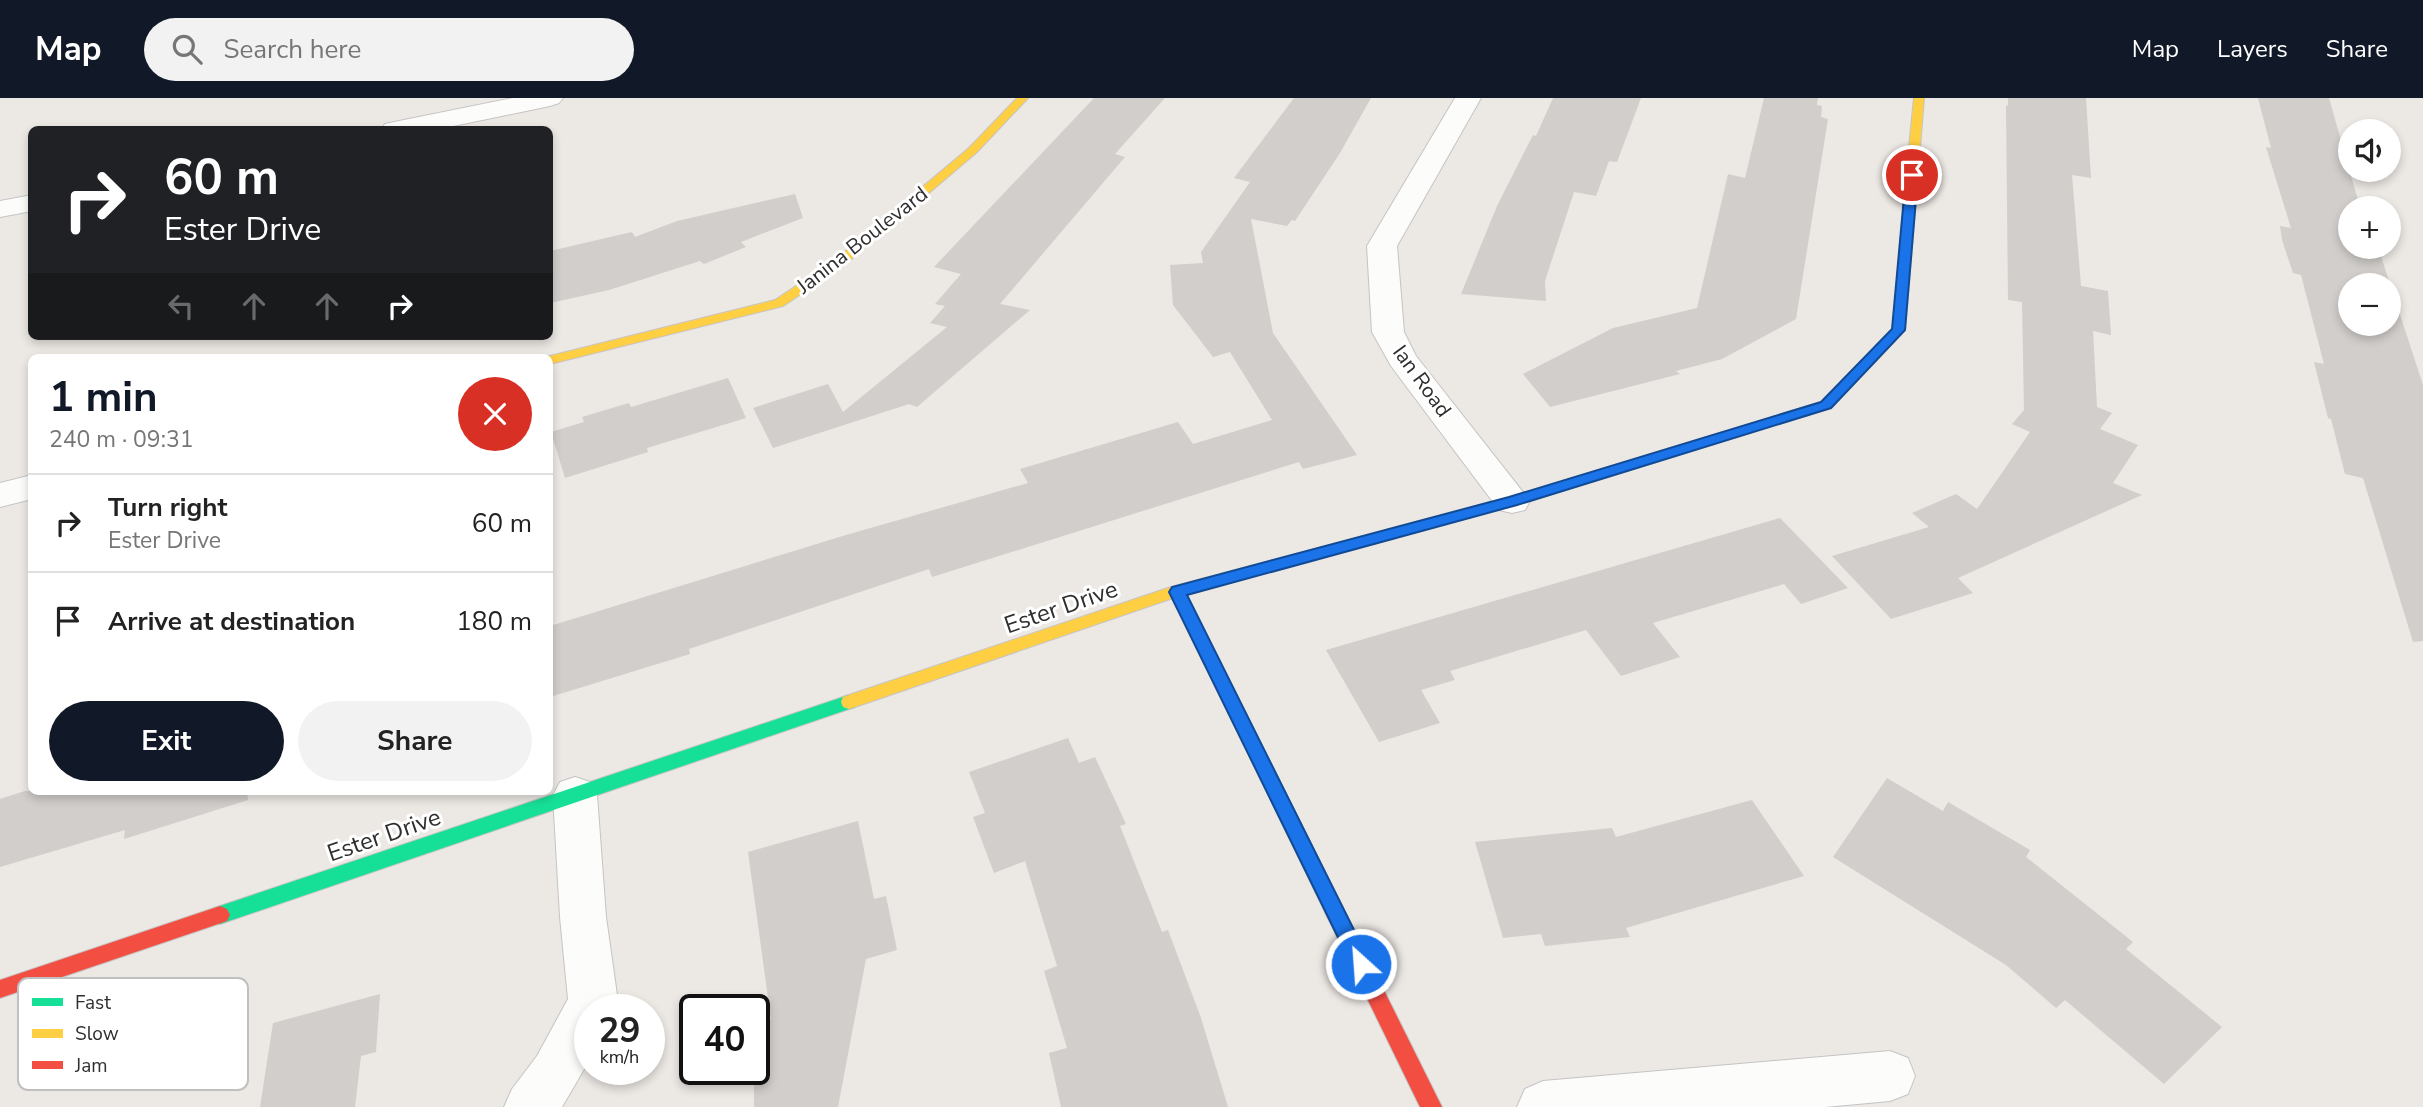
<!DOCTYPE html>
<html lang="en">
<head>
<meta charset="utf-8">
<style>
  body { margin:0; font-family:"Nunito Sans",sans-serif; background:#f2f2f2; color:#222; height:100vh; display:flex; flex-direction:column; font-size:26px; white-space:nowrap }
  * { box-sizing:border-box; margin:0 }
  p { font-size:23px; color:#767676 }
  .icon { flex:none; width:38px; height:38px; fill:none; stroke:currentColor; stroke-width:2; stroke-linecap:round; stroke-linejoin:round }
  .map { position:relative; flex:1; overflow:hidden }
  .details { position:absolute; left:28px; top:256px; width:525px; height:441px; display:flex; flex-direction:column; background:#fff; border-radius:10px; box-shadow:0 4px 10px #0003 }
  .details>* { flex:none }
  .hud { position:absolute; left:28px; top:28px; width:525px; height:214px; border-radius:10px; box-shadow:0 4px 10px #0003; background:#202124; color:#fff; overflow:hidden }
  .fabs { position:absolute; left:2338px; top:21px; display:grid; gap:14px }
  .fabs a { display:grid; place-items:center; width:63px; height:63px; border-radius:50%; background:#fff; box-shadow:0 4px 10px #0003; font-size:35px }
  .speed { position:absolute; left:574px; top:896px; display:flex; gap:14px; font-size:35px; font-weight:700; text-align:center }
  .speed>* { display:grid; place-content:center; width:91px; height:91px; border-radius:50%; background:#fff; box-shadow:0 4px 10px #0003; line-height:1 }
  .speed small { font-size:18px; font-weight:400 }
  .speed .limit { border:4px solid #111; border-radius:10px; background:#fff; color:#111 }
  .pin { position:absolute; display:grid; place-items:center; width:60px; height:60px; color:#fff; margin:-30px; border:4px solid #fff; border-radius:50%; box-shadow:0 2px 7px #0007 }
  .me { position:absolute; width:77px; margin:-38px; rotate:334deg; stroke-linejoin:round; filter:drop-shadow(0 0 5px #0008) }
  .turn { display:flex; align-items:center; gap:24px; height:147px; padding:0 21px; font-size:32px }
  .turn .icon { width:91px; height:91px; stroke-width:2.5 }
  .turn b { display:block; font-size:49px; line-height:60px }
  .lanes { display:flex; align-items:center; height:66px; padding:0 21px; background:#0003; justify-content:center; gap:35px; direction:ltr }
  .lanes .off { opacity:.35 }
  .round { display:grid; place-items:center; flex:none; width:74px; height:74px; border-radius:37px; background:#f2f2f2 }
  .summary { display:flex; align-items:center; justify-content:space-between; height:119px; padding:0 21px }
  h1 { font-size:42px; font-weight:700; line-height:52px; color:#111827 }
  .cta { display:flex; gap:14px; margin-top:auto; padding:14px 21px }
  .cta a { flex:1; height:80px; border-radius:42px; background:#111827; color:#fff; font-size:28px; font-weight:700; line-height:80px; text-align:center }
  .cta a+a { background:#f2f2f2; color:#222 }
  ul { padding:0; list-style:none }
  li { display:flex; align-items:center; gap:21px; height:98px; padding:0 21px; border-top:2px solid #e0e0e0 }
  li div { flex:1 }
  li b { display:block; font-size:26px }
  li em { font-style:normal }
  header { display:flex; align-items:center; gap:42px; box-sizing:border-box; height:98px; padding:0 35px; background:#111827; color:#fff }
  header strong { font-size:33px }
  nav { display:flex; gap:38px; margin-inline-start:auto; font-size:24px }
  .search { width:490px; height:63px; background:#f2f2f2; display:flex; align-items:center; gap:18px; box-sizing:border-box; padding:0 24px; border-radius:38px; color:#767676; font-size:26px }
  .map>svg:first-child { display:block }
  .building { fill:#d1cecb; fill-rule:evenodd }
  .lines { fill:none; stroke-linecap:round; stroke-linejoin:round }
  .street-casing { stroke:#c5c4c5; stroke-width:2 }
  .fast-casing { stroke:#c5c4c5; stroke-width:2 }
  .slow-casing { stroke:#c5c4c5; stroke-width:2 }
  .jam-casing { stroke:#c5c4c5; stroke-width:2 }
  .street { fill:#fcfcfb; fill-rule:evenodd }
  .fast { fill:#16e098; fill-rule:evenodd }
  .slow { fill:#ffcf43; fill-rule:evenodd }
  .jam { fill:#f24e42; fill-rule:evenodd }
  .route { fill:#1a73e8; stroke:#114b97; stroke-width:2 }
  .labels { text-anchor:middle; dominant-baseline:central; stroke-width:6; stroke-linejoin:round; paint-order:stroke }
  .far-street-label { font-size:21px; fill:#2e2e2e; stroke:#fff }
  .street-label { font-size:24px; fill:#2e2e2e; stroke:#fff }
  .key { fill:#fff; stroke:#c0c0c0; stroke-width:2 }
  .key-label { font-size:19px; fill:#2e2e2e }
</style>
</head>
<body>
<header>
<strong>Map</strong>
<div class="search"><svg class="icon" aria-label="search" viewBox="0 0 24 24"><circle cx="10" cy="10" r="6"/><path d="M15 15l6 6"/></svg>Search here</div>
<nav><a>Map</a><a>Layers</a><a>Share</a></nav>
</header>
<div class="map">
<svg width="2423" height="1009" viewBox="0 0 2423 1009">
  <rect width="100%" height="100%" fill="#ece8e4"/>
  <g class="building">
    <path d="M 1094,0 L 1165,0 L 1115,56 L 1125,59 L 1000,206 L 1030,212 L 917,309 L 909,306 L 773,350 L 753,310 L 828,286 L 843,314 L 947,229 L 930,225 L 945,208 L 935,206 L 961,176 L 934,169 Z"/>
    <path d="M 1294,0 L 1371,0 L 1340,55 L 1295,123 L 1292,122 L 1287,128 L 1251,121 L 1273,235 L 1357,357 L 1303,371 L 1299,364 L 932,479 L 929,471 L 689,551 L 690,556 L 550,599 L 550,528 L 846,437 L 1028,385 L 1020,371 L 1178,324 L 1193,346 L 1272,322 L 1230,254 L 1213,259 L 1173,207 L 1170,167 L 1203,165 L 1201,154 L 1250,84 L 1234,80 Z"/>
    <path d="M 1553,0 L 1641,0 L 1617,64 L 1609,63 L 1596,98 L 1574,94 L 1545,183 L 1546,203 L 1461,196 L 1497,108 L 1533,37 L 1536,38 Z"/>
    <path d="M 1764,0 L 1818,0 L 1817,7 L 1822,8 L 1821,19 L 1828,21 L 1796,221 L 1722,261 L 1676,273 L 1680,276 L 1550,309 L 1523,276 L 1613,230 L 1697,210 L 1728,76 L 1745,80 Z"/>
    <path d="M 2008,0 L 2086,0 L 2091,80 L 2072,77 L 2081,188 L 2108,193 L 2111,237 L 2093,233 L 2097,309 L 2112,315 L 2100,331 L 2138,347 L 2113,385 L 2142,397 L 1958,480 L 1973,495 L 1891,521 L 1832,458 L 1929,429 L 1912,415 L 1956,396 L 1977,411 L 2030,334 L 2012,326 L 2024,312 L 2022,204 L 2008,202 L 2006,7 L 2008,8 Z"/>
    <path d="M 2258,0 L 2329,0 L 2359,106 L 2366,107 L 2367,110 L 2350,110 L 2350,149 L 2378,149 L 2423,287 L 2423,543 L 2413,544 L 2363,380 L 2345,376 L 2331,321 L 2328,320 L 2314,264 L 2324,266 L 2301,177 L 2293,175 L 2282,142 L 2280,128 L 2291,130 L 2266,49 L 2271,50 ZM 2350,187 L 2389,187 L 2389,226 L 2350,226 Z"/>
    <path d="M 795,96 L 803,120 L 741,144 L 746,149 L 704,166 L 700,163 L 609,192 L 550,205 L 550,153 L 632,134 L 635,139 L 677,123 Z"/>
    <path d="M 728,280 L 746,320 L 647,350 L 648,354 L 565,380 L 551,334 L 584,324 L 582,319 L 629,305 L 631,309 Z"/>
    <path d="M 1780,420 L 1848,490 L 1801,506 L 1784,486 L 1653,525 L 1680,559 L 1621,578 L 1586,532 L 1450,573 L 1455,582 L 1421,592 L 1440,625 L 1379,644 L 1326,552 Z"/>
    <path d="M 1068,640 L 1079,665 L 1095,659 L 1126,726 L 1120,728 L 1162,834 L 1168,832 L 1201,920 L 1228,1009 L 1061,1009 L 1049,955 L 1067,950 L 1044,873 L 1057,868 L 1025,763 L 994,775 L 973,719 L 985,715 L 969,674 Z"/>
    <path d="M 1887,680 L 1943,713 L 1948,704 L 2030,752 L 2026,759 L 2133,844 L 2126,851 L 2222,929 L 2164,986 L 2065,902 L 2056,910 L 2006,867 L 1833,759 Z"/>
    <path d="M 25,693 L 247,693 L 248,702 L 124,741 L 125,732 L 0,769 L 0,701 Z"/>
    <path d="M 1752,702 L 1804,778 L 1626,830 L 1630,839 L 1545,848 L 1541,836 L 1503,840 L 1475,744 L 1612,730 L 1616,739 Z"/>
    <path d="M 858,723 L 874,801 L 886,798 L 897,852 L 866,861 L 838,1009 L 754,1009 L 754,922 L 771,922 L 748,754 Z"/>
    <path d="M 380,896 L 376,954 L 361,958 L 355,1009 L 260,1009 L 273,925 Z"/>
  </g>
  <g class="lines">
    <defs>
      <g id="street">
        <path d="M 513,0 L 563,0 L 559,5 L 550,8 L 434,32 L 381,32 L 385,26 L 394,24 Z"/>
        <path d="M 1455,0 L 1481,0 L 1397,148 L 1404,234 L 1416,258 L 1530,403 L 1525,412 L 1512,415 L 1499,412 L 1391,268 L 1372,234 L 1367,148 Z"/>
        <path d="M 32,97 L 32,113 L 0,119 L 0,103 Z"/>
        <path d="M 32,377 L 32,401 L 0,409 L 0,385 Z"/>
        <path d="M 575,679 L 590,684 L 597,697 L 606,819 L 618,904 L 614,912 L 590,912 L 590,961 L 562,1009 L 504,1009 L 512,991 L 537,958 L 568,901 L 560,819 L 553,697 L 560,684 Z"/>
        <path d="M 1890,953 L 1908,960 L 1915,978 L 1908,996 L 1890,1003 L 1825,1009 L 1517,1009 L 1525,991 L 1543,983 Z"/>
      </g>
      <g id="fast">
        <path d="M 1910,96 L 1916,99 L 1905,232 L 1831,310 L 1517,407 L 1390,441 L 1385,440 L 1382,436 L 1385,432 L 1509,399 L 1821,304 L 1893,231 L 1904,99 Z"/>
        <path d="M 849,597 L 855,599 L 857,604 L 855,609 L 220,826 L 213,823 L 210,817 L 213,811 L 220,808 Z"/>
      </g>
      <g id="slow">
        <path d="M 1017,0 L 1028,0 L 977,54 L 843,168 L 783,208 L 550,266 L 550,259 L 546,259 L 775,202 L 835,162 L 969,50 Z"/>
        <path d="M 1914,0 L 1924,0 L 1916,99 L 1910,102 L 1904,99 Z"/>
        <path d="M 1390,431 L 1398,436 L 1395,440 L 1186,496 L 1345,814 L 1342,820 L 1335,823 L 1328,820 L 1173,500 L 849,611 L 843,609 L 841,604 L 843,599 L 1171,489 Z"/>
      </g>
      <g id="jam">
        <path d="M 1335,805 L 1342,808 L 1442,1009 L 1420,1009 L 1325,814 L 1328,808 Z"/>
        <path d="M 220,808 L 227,811 L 230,817 L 227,823 L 0,900 L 0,882 Z"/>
      </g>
    </defs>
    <use href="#street" class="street-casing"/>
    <use href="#fast" class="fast-casing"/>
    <use href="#slow" class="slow-casing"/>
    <use href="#jam" class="jam-casing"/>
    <use href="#street" class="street"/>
    <use href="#fast" class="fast"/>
    <use href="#slow" class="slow"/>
    <use href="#jam" class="jam"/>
  </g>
  <path class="route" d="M 1912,74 L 1918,77 L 1905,232 L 1831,310 L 1517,407 L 1187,497 L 1371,866 L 1368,872 L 1361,875 L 1354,872 L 1169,494 L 1172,489 L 1509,399 L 1821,304 L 1892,231 L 1906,77 Z"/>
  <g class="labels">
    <g class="far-street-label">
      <text transform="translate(862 142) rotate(-38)">Janina Boulevard</text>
      <text transform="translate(1422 283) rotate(54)">Ian Road</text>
    </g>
    <g class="street-label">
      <text transform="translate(1061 509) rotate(-19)">Ester Drive</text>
      <text transform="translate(384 737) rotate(-19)">Ester Drive</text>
    </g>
  </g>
  <rect x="18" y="880" width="230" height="112" rx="10" class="key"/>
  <rect x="32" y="900" width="31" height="8" fill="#16e098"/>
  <rect x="32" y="931" width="31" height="9" fill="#ffcf43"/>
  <rect x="32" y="963" width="31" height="8" fill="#f24e42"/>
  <g class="key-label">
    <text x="75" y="911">Fast</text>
    <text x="75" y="942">Slow</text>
    <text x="75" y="974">Jam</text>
  </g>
</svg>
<div class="fabs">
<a><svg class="icon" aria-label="sound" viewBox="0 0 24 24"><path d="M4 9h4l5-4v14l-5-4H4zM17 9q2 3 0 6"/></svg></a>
<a>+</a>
<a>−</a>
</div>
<div class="speed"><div>29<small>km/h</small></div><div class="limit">40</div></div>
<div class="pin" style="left:1912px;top:77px;background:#d93025"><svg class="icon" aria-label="arrive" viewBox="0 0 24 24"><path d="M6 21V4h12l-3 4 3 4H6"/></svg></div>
<svg class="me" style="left:1361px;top:866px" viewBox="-20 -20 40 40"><circle r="17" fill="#1a73e8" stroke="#fff" stroke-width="3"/><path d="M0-11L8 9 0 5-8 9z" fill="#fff"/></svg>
<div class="hud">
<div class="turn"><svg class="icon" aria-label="right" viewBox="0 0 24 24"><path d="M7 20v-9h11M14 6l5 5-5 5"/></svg><div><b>60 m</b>Ester Drive</div></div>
<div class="lanes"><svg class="icon off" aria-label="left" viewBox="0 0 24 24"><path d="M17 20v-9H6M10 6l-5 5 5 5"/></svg><svg class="icon off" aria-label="ahead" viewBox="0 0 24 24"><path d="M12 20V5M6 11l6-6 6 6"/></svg><svg class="icon off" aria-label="ahead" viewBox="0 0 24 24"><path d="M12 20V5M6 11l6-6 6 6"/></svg><svg class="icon" aria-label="right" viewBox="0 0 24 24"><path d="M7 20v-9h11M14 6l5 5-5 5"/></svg></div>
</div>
<section class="details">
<div class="summary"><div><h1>1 min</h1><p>240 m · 09:31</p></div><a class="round" style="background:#d93025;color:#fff"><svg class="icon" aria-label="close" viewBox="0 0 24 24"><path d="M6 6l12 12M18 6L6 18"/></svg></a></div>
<ul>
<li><svg class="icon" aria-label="right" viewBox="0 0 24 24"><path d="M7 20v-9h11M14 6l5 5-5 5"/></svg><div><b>Turn right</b><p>Ester Drive</p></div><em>60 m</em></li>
<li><svg class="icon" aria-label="arrive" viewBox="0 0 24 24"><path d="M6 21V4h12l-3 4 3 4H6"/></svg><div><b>Arrive at destination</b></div><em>180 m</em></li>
</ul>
<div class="cta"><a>Exit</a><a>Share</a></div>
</section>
</div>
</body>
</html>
